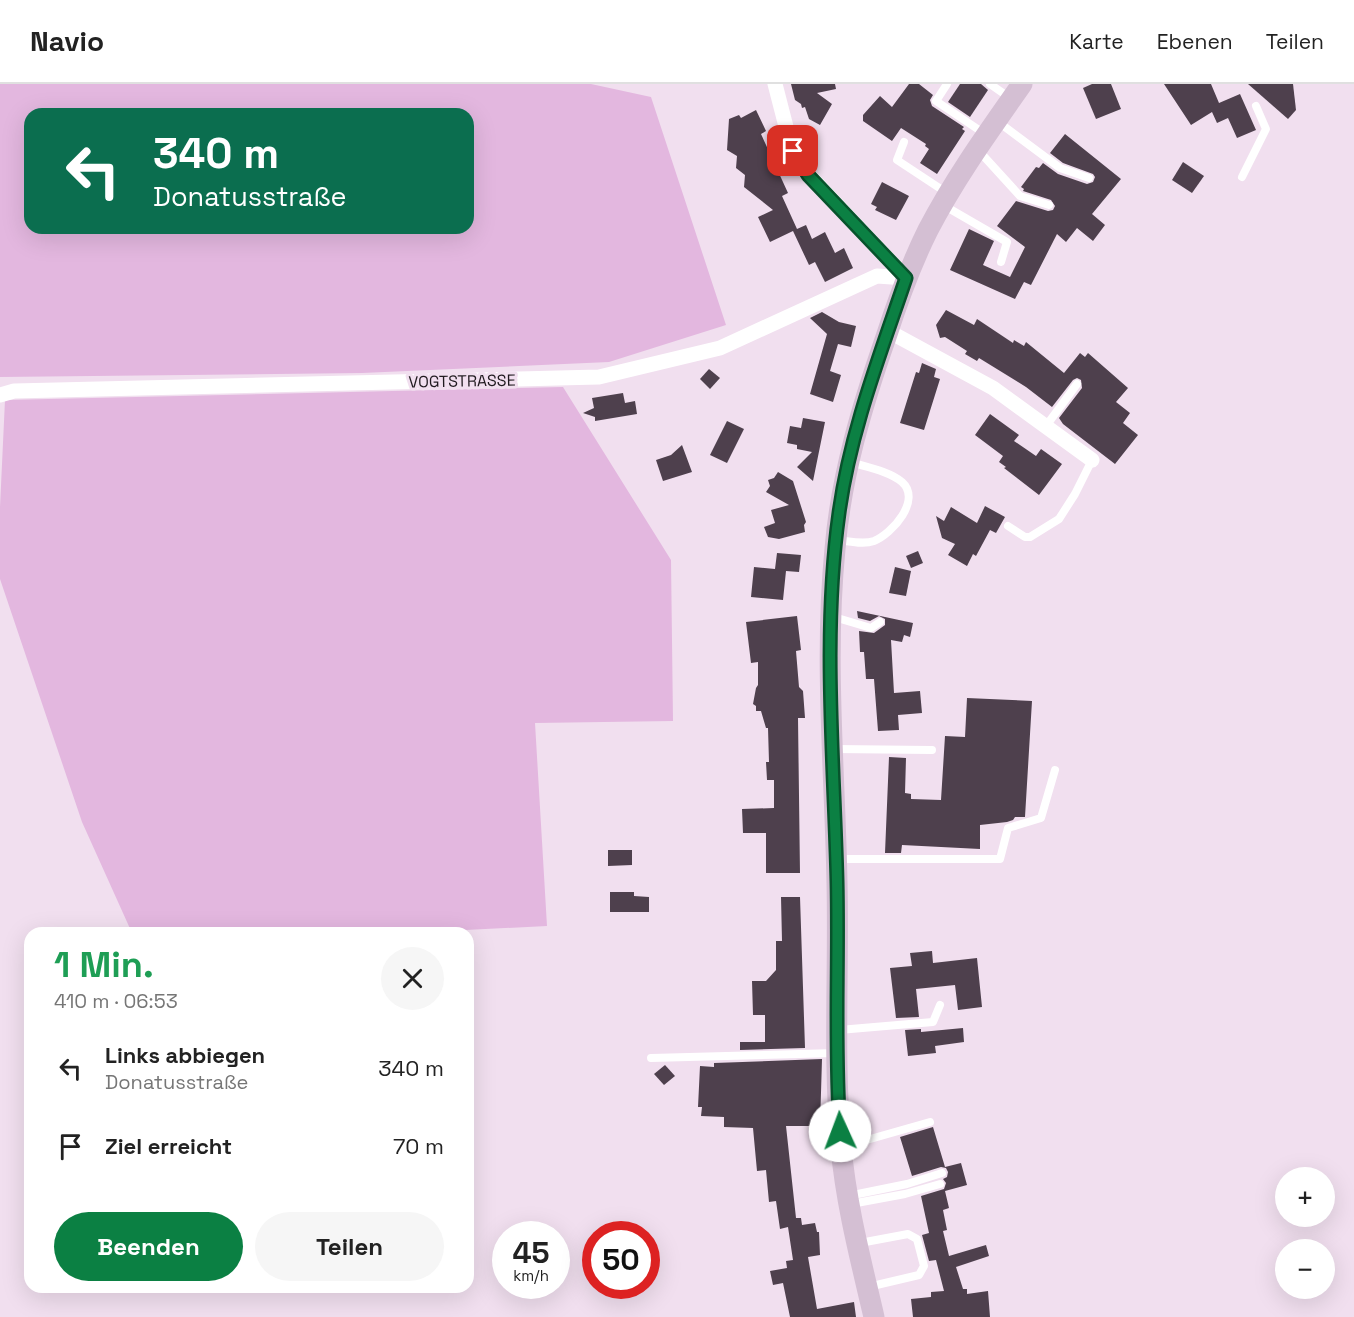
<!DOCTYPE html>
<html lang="de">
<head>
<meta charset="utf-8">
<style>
  body { margin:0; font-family:"Space Grotesk",sans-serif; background:#f6f6f6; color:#222; height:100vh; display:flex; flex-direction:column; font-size:22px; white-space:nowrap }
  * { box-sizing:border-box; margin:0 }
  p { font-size:20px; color:#767676 }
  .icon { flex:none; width:33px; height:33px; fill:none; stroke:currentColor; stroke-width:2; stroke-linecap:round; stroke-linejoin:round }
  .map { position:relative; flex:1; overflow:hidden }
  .panel { position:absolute; left:24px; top:843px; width:450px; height:366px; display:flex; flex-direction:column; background:#fff; border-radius:18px; box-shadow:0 6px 24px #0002 }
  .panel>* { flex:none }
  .banner { position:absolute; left:24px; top:24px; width:450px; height:126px; border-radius:18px; box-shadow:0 6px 24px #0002; background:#0b6e4f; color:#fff; overflow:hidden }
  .controls { position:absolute; left:1275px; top:1083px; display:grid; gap:12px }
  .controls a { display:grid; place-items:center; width:60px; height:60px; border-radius:50%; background:#fff; box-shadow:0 6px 24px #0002; font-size:30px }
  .speed { position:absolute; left:492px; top:1137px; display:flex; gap:12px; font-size:30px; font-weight:700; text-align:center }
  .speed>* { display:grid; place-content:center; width:78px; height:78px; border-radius:50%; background:#fff; box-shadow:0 6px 24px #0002; line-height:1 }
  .speed small { font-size:15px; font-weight:400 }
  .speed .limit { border:9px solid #d22; background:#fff; color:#111 }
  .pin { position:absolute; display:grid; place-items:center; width:51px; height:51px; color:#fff; margin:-26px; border-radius:12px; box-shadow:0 3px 9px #0006 }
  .me { position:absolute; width:66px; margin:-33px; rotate:358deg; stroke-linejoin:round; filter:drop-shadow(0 0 4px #0008) }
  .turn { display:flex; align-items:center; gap:21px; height:126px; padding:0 30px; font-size:27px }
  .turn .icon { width:78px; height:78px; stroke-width:2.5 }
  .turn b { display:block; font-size:42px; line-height:51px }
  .round { display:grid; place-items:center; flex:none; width:63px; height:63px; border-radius:32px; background:#f6f6f6 }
  .overview { display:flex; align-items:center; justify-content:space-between; height:102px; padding:0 30px }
  h1 { font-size:36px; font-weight:600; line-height:45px; color:#1e9e55 }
  .cta { display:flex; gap:12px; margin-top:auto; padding:12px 30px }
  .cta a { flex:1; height:69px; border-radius:36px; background:#0b8043; color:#fff; font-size:24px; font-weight:600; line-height:69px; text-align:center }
  .cta a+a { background:#f6f6f6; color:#222 }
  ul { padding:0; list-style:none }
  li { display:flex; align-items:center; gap:18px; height:78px; padding:0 30px }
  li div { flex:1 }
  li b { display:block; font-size:22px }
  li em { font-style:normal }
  header { display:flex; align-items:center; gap:36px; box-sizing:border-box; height:84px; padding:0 30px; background:#fff; border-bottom:2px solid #e0e0e0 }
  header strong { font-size:28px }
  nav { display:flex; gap:33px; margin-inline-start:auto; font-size:21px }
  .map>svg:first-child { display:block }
  .green { fill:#e3b7df; fill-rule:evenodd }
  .building { fill:#4e404d }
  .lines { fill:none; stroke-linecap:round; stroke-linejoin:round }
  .service { stroke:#fff; stroke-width:8 }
  .minor { stroke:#fff; stroke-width:15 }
  .secondary { stroke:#d4bfd3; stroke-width:21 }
  .route-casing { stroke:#07532c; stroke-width:15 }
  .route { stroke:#0b8043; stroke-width:10 }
  .labels { text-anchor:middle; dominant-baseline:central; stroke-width:6; stroke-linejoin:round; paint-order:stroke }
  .street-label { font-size:16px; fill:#201a1f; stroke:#f1dfef }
</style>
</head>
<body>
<header>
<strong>Navio</strong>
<nav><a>Karte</a><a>Ebenen</a><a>Teilen</a></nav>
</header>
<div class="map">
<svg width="1354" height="1233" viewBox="0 0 1354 1233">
  <rect width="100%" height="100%" fill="#f1dfef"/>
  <g class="green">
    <path d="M 0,0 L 591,0 L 651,13 L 726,241 L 609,278 L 362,289 L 0,293 ZM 30,30 L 468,30 L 468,144 L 30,144 Z"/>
    <path d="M 563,303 L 671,476 L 673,637 L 535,639 L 547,842 L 406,849 L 132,849 L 82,738 L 0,495 L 0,423 L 5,316 Z"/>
  </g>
  <g class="building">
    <path d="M 791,0 L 835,0 L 836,5 L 817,9 L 832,20 L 820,41 L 809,35 L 805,23 L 802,24 L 801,20 L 795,16 Z"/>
    <path d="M 909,0 L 919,0 L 933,11 L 930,16 L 932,22 L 964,43 L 962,45 L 965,47 L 937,90 L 920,79 L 929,65 L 925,62 L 926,60 L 901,44 L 892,57 L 863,37 L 863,31 L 880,12 L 892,23 Z"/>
    <path d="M 960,0 L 981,0 L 988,6 L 970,33 L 948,18 Z"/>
    <path d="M 1092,0 L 1111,0 L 1121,25 L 1096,35 L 1083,4 Z"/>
    <path d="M 1164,0 L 1211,0 L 1219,19 L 1240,10 L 1256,46 L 1237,54 L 1228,34 L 1217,39 L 1212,28 L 1191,41 Z"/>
    <path d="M 1248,0 L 1293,0 L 1296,26 L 1288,35 Z"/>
    <path d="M 756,26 L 766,47 L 761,50 L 788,109 L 782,112 L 797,145 L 806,141 L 812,155 L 825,148 L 835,169 L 844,164 L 853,184 L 825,198 L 815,178 L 809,181 L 793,147 L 770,158 L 758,133 L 773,126 L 744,103 L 745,91 L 736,84 L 737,72 L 727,66 L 729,35 L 739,31 L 741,34 Z"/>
    <path d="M 1065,50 L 1121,95 L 1092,130 L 1105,141 L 1093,157 L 1077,144 L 1066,158 L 1057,150 L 1031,201 L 1024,198 L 1015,215 L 950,186 L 969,145 L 994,157 L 983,181 L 1010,193 L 1025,163 L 997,142 L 1016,117 L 1048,127 L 1053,126 L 1055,122 L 1051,116 L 1023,107 L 1024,105 L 1021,103 L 1036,83 L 1039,84 L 1043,79 L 1058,90 L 1087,100 L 1093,98 L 1095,93 L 1093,90 L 1063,79 L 1050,69 Z"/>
    <path d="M 1183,78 L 1204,92 L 1192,109 L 1172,96 Z"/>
    <path d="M 882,98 L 909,112 L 896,136 L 875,126 L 877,123 L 871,120 Z"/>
    <path d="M 946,226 L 974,241 L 977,235 L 1013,259 L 1014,256 L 1024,262 L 1026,258 L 1064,289 L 1080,269 L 1085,273 L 1088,269 L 1128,304 L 1116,318 L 1130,329 L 1123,339 L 1138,351 L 1115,380 L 1063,340 L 1059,334 L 1082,304 L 1081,296 L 1077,294 L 1073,296 L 1052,323 L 1026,303 L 979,274 L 977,277 L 965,270 L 967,267 L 945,253 L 940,254 L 936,241 Z"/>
    <path d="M 822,228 L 839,238 L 856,242 L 851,263 L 838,260 L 830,287 L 841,291 L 833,318 L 810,310 L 827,250 L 810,234 Z"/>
    <path d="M 922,279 L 936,285 L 934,293 L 940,295 L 924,346 L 900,339 L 916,288 L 919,289 Z"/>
    <path d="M 709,285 L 720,294 L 710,305 L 700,295 Z"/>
    <path d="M 623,309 L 625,319 L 635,317 L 637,330 L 595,337 L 595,333 L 583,329 L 594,324 L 592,314 Z"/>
    <path d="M 990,330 L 1019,351 L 1014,357 L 1036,372 L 1041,365 L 1062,380 L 1039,411 L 1004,384 L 1006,383 L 999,378 L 1003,372 L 975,351 Z"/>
    <path d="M 803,334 L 825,338 L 813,397 L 797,383 L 812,368 L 797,365 L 797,361 L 787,359 L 790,342 L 801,344 Z"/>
    <path d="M 727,337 L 744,345 L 727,379 L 710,371 Z"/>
    <path d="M 682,361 L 692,388 L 663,397 L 656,376 L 671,371 Z"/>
    <path d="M 778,388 L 793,397 L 806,438 L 804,441 L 805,448 L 779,455 L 768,453 L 764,443 L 775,439 L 771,426 L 789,421 L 766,408 L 770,402 L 768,396 L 774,394 Z"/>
    <path d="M 985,422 L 1005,433 L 996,449 L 990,446 L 976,472 L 973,470 L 967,482 L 948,471 L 955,460 L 942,454 L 936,432 L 944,437 L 951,423 L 977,439 Z"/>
    <path d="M 918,467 L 923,479 L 911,484 L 906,472 Z"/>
    <path d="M 777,469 L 801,471 L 799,488 L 786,487 L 783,516 L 751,513 L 754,483 L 775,485 Z"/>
    <path d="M 895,483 L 911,487 L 906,512 L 889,509 Z"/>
    <path d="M 857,527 L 913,539 L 910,553 L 904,551 L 902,558 L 891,556 L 894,609 L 920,607 L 922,629 L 898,631 L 899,646 L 878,647 L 874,595 L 866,595 L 864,568 L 860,568 L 859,547 L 874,549 L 885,541 L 885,535 L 879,532 L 870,537 L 858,534 Z"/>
    <path d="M 797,532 L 801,566 L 796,567 L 799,603 L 803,607 L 805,634 L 798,634 L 800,789 L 766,789 L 766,749 L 743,749 L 742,725 L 774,724 L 774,696 L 767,696 L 766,678 L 769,678 L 768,644 L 766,644 L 761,627 L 756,627 L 756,622 L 753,620 L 756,604 L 758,601 L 758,578 L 751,579 L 746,538 Z"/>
    <path d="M 967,614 L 1032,617 L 1025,733 L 1015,733 L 1013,736 L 1007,738 L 980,741 L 980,765 L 902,761 L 901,769 L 885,769 L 889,673 L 906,674 L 905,709 L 911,710 L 911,715 L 941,716 L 945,652 L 965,653 Z"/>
    <path d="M 608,766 L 632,766 L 632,781 L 608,782 Z"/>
    <path d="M 610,808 L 634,808 L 634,812 L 649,813 L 649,828 L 610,828 Z"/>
    <path d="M 781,813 L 800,813 L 805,964 L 740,966 L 740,958 L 765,958 L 765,931 L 753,931 L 752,897 L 766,897 L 776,886 L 776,857 L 782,857 Z"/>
    <path d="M 932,867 L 933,879 L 977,874 L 982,923 L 958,926 L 955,901 L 916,905 L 919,933 L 896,934 L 890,884 L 912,882 L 910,869 Z"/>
    <path d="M 963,944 L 964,958 L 935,962 L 936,969 L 908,972 L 905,946 L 921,945 L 921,948 Z"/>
    <path d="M 822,975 L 820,1042 L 786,1042 L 796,1134 L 801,1134 L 802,1141 L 815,1139 L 817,1148 L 819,1148 L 820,1171 L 808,1173 L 817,1225 L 854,1218 L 856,1233 L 790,1233 L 783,1199 L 773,1201 L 770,1187 L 787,1184 L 786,1177 L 793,1176 L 788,1143 L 780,1145 L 776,1117 L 769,1118 L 766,1086 L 757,1087 L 753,1044 L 724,1043 L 724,1033 L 701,1032 L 702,1023 L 698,1023 L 700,982 L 714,983 L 714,979 Z"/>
    <path d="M 665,981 L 675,992 L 664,1001 L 654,990 Z"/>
    <path d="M 933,1043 L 945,1083 L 961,1079 L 967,1101 L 945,1107 L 949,1124 L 943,1126 L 947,1146 L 943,1147 L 949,1172 L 986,1161 L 989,1172 L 956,1183 L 963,1205 L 967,1205 L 967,1210 L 988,1207 L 990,1233 L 913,1233 L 911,1215 L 931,1213 L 931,1208 L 944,1207 L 936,1176 L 929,1177 L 922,1151 L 929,1149 L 921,1112 L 944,1105 L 946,1099 L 943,1095 L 947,1093 L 948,1088 L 946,1084 L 941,1083 L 912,1092 L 900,1053 Z"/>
  </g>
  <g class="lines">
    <g class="service">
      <path d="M 947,0 L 936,17 L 985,50"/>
      <path d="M 990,0 L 1010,14"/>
      <path d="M 997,37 L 1060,84 L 1089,94"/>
      <path d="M 904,58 L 897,76 L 947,109"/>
      <path d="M 979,67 L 1020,112 L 1049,121"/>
      <path d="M 1242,93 L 1266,45 L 1256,22"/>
      <path d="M 943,121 L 1007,158 L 1001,178"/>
      <path d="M 1046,342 L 1077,300"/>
      <path d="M 1008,442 L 1025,453 L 1030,453 L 1059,435 L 1075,410 L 1092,376"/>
      <path d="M 837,456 C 849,457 863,461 874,457 C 892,450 922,416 902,398 C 889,387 866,383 850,378"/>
      <path d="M 834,533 L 871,544 L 880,538"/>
      <path d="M 834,665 L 932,666"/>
      <path d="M 838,775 L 1000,775 L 1008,744 L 1041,734 L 1055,686"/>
      <path d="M 839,946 L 933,938 L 940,921"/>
      <path d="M 651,974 L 836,969"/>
      <path d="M 842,1063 L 930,1038"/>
      <path d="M 848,1112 L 907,1100 L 942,1089"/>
      <path d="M 851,1120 L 905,1110 L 940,1100"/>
      <path d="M 860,1159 L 908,1150 L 917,1155 L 924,1182 L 919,1191 L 868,1203"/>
    </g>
    <g class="minor">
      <path d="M 775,0 L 791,62 L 804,86 L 906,194"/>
      <path d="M 888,247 L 993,304 L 1092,376"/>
      <path d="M 0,311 L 14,307 L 599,293 L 720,264 L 877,192 L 906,194"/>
    </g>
    <path class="secondary" d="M 874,1233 C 861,1177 846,1120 841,1063 C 833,975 839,887 837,799 C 835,688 824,576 835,465 C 841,392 862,322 886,253 C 898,216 911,180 928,146 C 955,94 989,47 1022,0"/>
  </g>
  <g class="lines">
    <defs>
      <path id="route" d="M 793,67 L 808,91 L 906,194 C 880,271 850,348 839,429 C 822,550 834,676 837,797 C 839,880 834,964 840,1047"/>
    </defs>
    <use href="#route" class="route-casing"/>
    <use href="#route" class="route"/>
  </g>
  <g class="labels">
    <g class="street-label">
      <text transform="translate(462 297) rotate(-1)">VOGTSTRASSE</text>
    </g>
  </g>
</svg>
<div class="controls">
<a>+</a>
<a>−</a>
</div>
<div class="speed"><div>45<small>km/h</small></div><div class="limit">50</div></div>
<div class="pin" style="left:793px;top:67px;background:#d93025"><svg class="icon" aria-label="arrive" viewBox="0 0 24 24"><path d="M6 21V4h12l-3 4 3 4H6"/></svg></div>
<svg class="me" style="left:840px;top:1047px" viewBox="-20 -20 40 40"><circle r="19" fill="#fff"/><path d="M0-13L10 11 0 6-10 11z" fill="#0b8043"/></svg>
<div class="banner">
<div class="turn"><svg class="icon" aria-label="left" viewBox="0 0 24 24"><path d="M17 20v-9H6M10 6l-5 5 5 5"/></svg><div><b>340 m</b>Donatusstraße</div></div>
</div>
<section class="panel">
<div class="overview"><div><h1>1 Min.</h1><p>410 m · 06:53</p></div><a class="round"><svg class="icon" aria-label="close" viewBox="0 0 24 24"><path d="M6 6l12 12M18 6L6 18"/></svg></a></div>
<ul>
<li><svg class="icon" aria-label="left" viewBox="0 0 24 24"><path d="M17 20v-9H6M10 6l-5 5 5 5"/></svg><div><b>Links abbiegen</b><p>Donatusstraße</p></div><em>340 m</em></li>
<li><svg class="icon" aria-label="arrive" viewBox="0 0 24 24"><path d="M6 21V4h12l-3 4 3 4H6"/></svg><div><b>Ziel erreicht</b></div><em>70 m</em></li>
</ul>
<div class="cta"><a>Beenden</a><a>Teilen</a></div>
</section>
</div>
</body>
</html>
